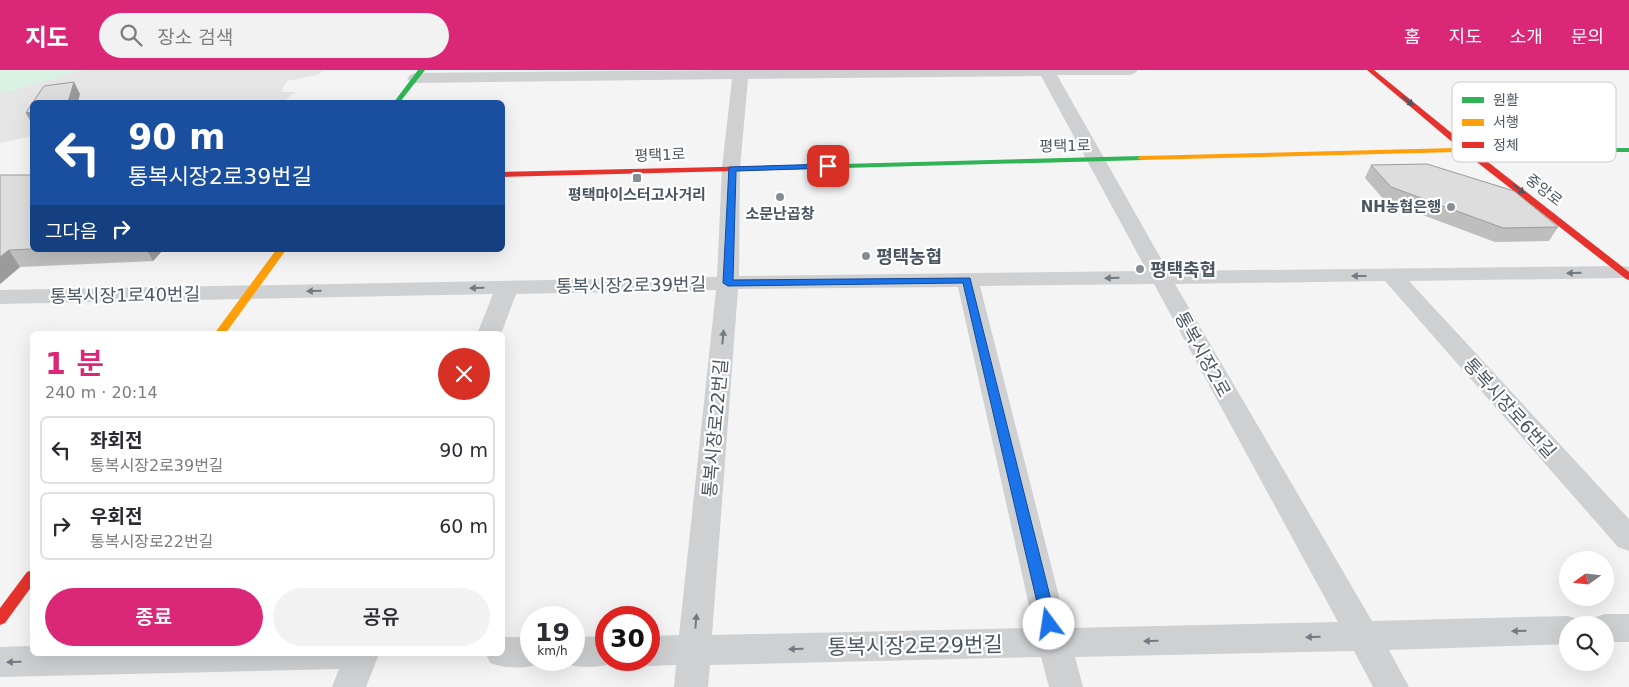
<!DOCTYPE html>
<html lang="ko">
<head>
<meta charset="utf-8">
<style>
  body { margin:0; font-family:"DejaVu Sans","Noto Sans KR",sans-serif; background:#f2f2f3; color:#2b2b33; height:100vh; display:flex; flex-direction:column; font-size:19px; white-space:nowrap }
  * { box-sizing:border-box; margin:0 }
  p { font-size:16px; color:#7c7c81 }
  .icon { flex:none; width:28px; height:28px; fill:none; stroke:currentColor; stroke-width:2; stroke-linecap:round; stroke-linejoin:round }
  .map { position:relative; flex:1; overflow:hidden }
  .panel { position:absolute; left:30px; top:261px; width:475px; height:325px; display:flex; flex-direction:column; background:#fff; border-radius:8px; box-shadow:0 5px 20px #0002 }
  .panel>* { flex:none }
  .banner { position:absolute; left:30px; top:30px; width:475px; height:152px; border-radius:8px; box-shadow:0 5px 20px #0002; background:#1a4fa0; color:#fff; overflow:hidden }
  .needle { width:32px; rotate:255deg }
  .buttons { position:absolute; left:1559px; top:481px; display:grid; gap:10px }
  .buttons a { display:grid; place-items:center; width:55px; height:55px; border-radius:50%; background:#fff; box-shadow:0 5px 20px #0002; font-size:25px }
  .speed { position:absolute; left:520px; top:536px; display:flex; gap:10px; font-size:25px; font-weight:700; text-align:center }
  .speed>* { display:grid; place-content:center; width:65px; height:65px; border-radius:50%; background:#fff; box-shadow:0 5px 20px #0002; line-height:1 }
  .speed small { font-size:12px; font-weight:400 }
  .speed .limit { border:8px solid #d22; background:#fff; color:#111 }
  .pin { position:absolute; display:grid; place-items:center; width:42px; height:42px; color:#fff; margin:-21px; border-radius:10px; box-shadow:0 2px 8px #0006 }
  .me { position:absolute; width:55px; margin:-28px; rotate:346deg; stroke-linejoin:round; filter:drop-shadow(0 0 4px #0008) }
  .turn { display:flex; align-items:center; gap:18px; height:105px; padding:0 15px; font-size:22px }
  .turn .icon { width:65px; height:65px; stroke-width:2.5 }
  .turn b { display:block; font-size:35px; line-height:42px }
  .then { display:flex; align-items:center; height:48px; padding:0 15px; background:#0003; gap:10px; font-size:19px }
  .round { display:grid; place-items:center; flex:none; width:52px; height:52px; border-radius:26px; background:#f2f2f3 }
  .overview { display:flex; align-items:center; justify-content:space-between; height:85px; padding:0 15px }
  h1 { font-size:30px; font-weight:600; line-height:38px; color:#db2777 }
  .primary-button { display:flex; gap:10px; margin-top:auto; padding:10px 15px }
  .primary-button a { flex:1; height:58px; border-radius:30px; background:#db2777; color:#fff; font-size:20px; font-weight:600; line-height:58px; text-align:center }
  .primary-button a+a { background:#f2f2f3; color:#2b2b33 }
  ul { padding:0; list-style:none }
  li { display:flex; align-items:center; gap:15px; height:68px; margin:0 10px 8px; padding:0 5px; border:2px solid #e1e1e2; border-radius:8px }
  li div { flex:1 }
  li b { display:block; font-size:19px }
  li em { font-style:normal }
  header { display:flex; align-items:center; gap:30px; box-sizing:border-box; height:70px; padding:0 25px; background:#db2777; color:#fff }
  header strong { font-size:24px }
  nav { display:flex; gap:28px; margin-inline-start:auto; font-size:18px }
  .search { width:350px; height:45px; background:#f2f2f3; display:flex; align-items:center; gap:12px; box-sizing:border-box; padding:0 18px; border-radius:28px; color:#7c7c81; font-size:19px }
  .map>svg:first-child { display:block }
  .education { fill:#e6e5e6 }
  .green { fill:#d9f2e3 }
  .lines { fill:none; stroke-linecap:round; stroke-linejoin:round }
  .street { fill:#ced0d2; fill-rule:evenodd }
  .fast { fill:#30b455; fill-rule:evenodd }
  .slow { fill:#ff9f0a; fill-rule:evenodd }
  .jam { fill:#e5322d; fill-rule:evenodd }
  .wall { fill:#bebebf }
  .shaded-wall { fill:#9b9b9b }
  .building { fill:#ddddde; stroke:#9b9b9b }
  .oneway { fill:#495b60 }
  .oneway2 { fill:#727b83 }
  .route { fill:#1a73e8; stroke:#114b97 }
  .poi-dot { fill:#868d94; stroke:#fff; stroke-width:2 }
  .labels { text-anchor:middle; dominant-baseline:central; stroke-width:4.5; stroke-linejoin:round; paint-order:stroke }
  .far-street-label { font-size:15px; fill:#4a5661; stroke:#fff }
  .far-poi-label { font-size:15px; font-weight:bold; fill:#4a5661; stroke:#fff }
  .poi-label { font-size:18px; font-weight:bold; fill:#4a5661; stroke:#fff; text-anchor:start }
  .street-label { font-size:18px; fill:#4a5661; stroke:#fff }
  .near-street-label { font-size:21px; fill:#4a5661; stroke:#fff }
  .key { fill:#fff; stroke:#c9ccd0; stroke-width:1 }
  .key-label { font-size:14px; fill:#4a5661 }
</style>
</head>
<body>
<header>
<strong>지도</strong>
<div class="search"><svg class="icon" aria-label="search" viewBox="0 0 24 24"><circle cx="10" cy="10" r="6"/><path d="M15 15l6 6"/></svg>장소 검색</div>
<nav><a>홈</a><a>지도</a><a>소개</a><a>문의</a></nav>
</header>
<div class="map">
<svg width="1629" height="617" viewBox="0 0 1629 617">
  <rect width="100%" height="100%" fill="#f4f4f4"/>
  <path class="education" d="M 0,0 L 324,0 L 317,5 L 287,11 L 281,22 L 295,22 L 283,32 L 32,32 L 32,66 L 0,73 Z"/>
  <path class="green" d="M 0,0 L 83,0 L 11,21 L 0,22 Z"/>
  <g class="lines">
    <g class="street">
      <path d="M 721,0 L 1138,0 L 1135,3 L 1130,5 L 1057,5 L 1168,201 L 1622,196 L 1629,197 L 1629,207 L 1622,208 L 1409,211 L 1629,449 L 1629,481 L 1618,477 L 1385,211 L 1175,214 L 1372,551 L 1568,546 L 1580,550 L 1582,555 L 1568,555 L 1568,574 L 1389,580 L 1409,617 L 1373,617 L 1354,581 L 1075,587 L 1083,617 L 1049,617 L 1041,587 L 710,595 L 708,617 L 674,617 L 676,595 L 649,596 L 636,590 L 649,590 L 649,566 L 679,565 L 716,220 L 516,224 L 501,264 L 477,264 L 493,224 L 0,234 L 0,220 L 717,207 L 722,98 L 732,9 L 415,13 L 410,11 L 407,8 L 410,5 L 415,3 ZM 1041,6 L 1147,201 L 739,206 L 740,98 L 748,9 ZM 1154,214 L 1338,552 L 1067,558 L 980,216 ZM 958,217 L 1034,558 L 712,565 L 738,219 Z"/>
      <path d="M 1605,544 L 1629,544 L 1629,572 L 1605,572 L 1605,555 L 1590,555 L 1593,548 Z"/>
      <path d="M 606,566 L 606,590 L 619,590 L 618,592 C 600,598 580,599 562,593 L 561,590 L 574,590 L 574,567 Z"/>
      <path d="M 502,567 L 531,567 L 531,590 L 544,590 L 543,593 C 526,599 507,599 490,593 L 486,584 L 502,584 Z"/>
      <path d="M 32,576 L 32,584 L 379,584 L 366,617 L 332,617 L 339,599 L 0,607 L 0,577 Z"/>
    </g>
    <g class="fast">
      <path d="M 418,0 L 425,0 L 400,32 L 394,32 Z"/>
      <path d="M 1452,78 L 1629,78 L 1629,82 L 1455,82 L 1451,80 Z"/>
      <path d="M 1141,86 L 1144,86 L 1144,90 L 806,99 L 802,97 L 806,95 Z"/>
    </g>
    <g class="slow">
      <path d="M 1455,78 L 1459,80 L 1458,82 L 1141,90 L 1137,88 L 1141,86 Z"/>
      <path d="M 276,180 L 286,180 L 225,264 L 214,264 Z"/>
    </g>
    <g class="jam">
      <path d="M 1367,0 L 1374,0 L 1470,78 L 1629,202 L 1629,210 L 1626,209 L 1464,82 Z"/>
      <path d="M 806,95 L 810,97 L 809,99 L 502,107 L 502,102 Z"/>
      <path d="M 32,500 L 32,516 L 5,553 L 0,555 L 0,538 L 27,502 Z"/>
    </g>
  </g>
  <g class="wall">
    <path d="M 1371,95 L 1558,157 L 1549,171 L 1495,172 L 1385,131 L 1365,108 Z"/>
    <path d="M 0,105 L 32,105 L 32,180 L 163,180 L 153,191 L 20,197 L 0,214 Z"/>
  </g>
  <g class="shaded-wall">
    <path d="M 74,12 L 80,24 L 78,32 L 68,32 Z"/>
    <path d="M 32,42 L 32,54 L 26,43 Z"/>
    <path d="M 9,180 L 20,197 L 0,214 L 0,187 Z"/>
    <path d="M 147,180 L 163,180 L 153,191 Z"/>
  </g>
  <g class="building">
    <path d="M 74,12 L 68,32 L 33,32 L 44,16 Z"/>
    <path d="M 32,33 L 32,42 L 26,43 Z"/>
    <path d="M 1427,94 L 1514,121 L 1558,157 L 1503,158 L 1391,117 L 1371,95 Z"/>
    <path d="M 0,105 L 32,105 L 32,179 L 9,180 L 0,187 Z"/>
  </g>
  <defs><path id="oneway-solid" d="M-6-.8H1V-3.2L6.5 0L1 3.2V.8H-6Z" transform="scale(1.25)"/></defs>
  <g class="oneway">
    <use href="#oneway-solid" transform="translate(1408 31) rotate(39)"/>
    <use href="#oneway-solid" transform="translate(1519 119) rotate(37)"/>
  </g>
  <g class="oneway2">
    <use href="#oneway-solid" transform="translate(1574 203) rotate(179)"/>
    <use href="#oneway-solid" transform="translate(1359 206) rotate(180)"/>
    <use href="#oneway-solid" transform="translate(1112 208) rotate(179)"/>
    <use href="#oneway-solid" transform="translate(477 218) rotate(179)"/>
    <use href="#oneway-solid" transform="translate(314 221) rotate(179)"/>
    <use href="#oneway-solid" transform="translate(723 267) rotate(-85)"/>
    <use href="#oneway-solid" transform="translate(696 551) rotate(-85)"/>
    <use href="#oneway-solid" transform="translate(1519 561) rotate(178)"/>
    <use href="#oneway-solid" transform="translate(1313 567) rotate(179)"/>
    <use href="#oneway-solid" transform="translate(1151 571) rotate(179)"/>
    <use href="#oneway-solid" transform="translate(796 579) rotate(179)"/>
    <use href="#oneway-solid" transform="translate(14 592) rotate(179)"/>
  </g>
  <path class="route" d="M 828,94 L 831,94 L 831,98 L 736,101 L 733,210 L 970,208 L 1057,554 L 1055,559 L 1049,561 L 1044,559 L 1042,554 L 963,213 L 728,216 L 723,213 L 729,97 Z"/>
  <g class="poi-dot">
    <rect x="632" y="103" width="10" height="10" rx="2.5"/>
    <circle cx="780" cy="127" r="5"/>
    <circle cx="1451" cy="137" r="5"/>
    <circle cx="866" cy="186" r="5"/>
    <circle cx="1140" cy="199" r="5"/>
  </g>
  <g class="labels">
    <g class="far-street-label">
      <text transform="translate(1065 76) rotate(-1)">평택1로</text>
      <text transform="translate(660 85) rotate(-2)">평택1로</text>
      <text transform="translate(1544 120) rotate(38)">중앙로</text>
    </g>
    <g class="far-poi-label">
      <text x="637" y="125">평택마이스터고사거리</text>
      <text x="1441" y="137" text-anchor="end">NH농협은행</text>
      <text x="780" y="144">소문난곱창</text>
    </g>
    <g class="poi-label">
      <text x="876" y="186">평택농협</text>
      <text x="1150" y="199">평택축협</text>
    </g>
    <g class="street-label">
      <text transform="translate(631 215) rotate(-1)">통복시장2로39번길</text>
      <text transform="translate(125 225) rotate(-1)">통복시장1로40번길</text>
      <text transform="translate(1203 284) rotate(61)">통복시장2로</text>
      <text transform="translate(1510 338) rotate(48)">통복시장로6번길</text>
      <text transform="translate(715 358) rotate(-85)">통복시장로22번길</text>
    </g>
    <g class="near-street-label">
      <text transform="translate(915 576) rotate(-1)">통복시장2로29번길</text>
    </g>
  </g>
  <rect x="1452" y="12" width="164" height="80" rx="8" class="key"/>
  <rect x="1462" y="27" width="22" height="6" fill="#30b455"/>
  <rect x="1462" y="49" width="22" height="7" fill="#ff9f0a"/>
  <rect x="1462" y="72" width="22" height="6" fill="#e5322d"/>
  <g class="key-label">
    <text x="1493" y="35">원활</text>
    <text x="1493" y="57">서행</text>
    <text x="1493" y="80">정체</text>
  </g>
</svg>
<div class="buttons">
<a><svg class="needle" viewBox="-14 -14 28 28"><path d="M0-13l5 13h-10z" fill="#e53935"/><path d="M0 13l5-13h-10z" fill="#7c7c81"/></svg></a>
<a><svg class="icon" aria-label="search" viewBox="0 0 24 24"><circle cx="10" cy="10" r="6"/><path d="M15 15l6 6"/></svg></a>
</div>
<div class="speed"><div>19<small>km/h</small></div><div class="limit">30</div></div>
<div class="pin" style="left:828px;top:96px;background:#d93025"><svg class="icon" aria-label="arrive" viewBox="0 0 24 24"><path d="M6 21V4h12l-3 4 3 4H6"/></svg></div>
<svg class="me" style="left:1049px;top:554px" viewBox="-20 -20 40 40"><circle r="19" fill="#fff"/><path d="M0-13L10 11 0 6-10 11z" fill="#1a73e8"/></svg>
<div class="banner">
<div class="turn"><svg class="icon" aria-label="left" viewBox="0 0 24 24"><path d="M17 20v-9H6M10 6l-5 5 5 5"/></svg><div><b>90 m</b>통복시장2로39번길</div></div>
<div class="then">그다음<svg class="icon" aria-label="right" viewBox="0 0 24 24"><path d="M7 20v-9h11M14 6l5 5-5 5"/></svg></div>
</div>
<section class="panel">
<div class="overview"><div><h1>1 분</h1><p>240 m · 20:14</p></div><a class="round" style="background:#d93025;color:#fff"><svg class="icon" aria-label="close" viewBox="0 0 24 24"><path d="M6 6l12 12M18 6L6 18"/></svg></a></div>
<ul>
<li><svg class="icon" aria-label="left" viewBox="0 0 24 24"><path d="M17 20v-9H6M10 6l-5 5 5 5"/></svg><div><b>좌회전</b><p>통복시장2로39번길</p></div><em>90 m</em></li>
<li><svg class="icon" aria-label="right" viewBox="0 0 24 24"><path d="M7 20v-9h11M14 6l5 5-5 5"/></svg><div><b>우회전</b><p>통복시장로22번길</p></div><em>60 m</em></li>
</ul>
<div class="primary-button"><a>종료</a><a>공유</a></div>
</section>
</div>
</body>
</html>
